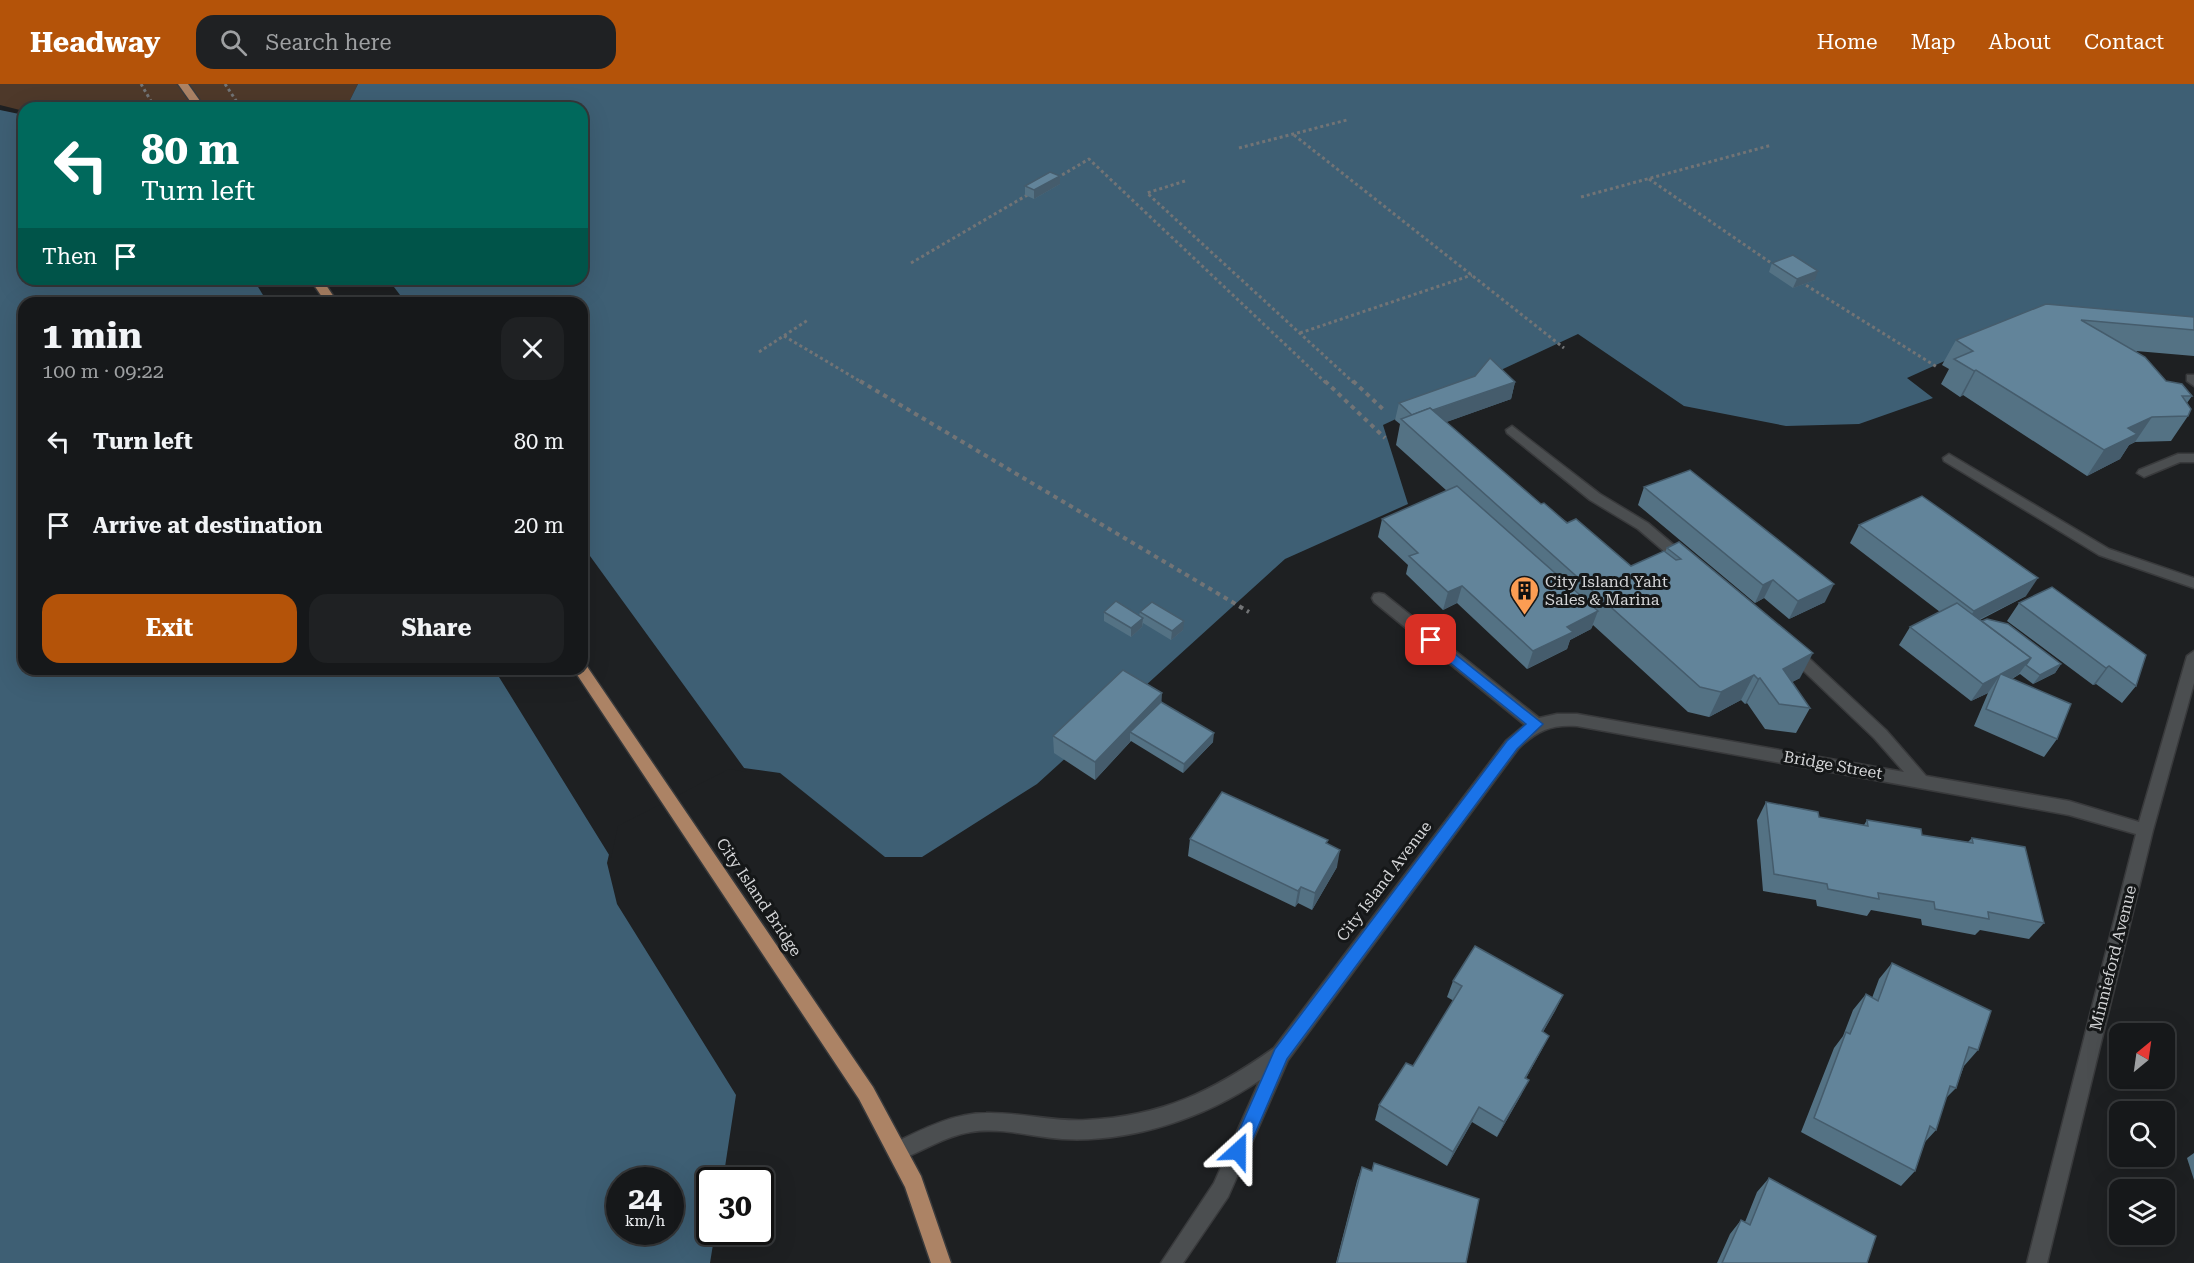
<!DOCTYPE html>
<html lang="en">
<head>
<meta charset="utf-8">
<style>
  body { margin:0; font-family:"Roboto Serif",serif; background:#1f2123; color:#f1f3f6; height:100vh; display:flex; flex-direction:column; font-size:22px; white-space:nowrap }
  * { box-sizing:border-box; margin:0 }
  p { font-size:20px; color:#9ea0a2 }
  .icon { flex:none; width:33px; height:33px; fill:none; stroke:currentColor; stroke-width:2; stroke-linecap:round; stroke-linejoin:round }
  .map { position:relative; flex:1; overflow:hidden }
  .side { position:absolute; left:18px; top:213px; width:570px; height:378px; display:flex; flex-direction:column; background:#16181a; border-radius:18px; box-shadow:0 6px 24px #0002,0 0 0 2px #353739 }
  .side>* { flex:none }
  .top-card { position:absolute; left:18px; top:18px; width:570px; height:183px; border-radius:18px; box-shadow:0 6px 24px #0002,0 0 0 2px #353739; background:#00695c; color:#fff; overflow:hidden }
  .needle { width:39px; rotate:29deg }
  .controls { position:absolute; left:2109px; top:939px; display:grid; gap:12px }
  .controls a { display:grid; place-items:center; width:66px; height:66px; border-radius:12px; background:#16181a; box-shadow:0 6px 24px #0002,0 0 0 2px #353739; font-size:30px }
  .speed { position:absolute; left:606px; top:1083px; display:flex; gap:12px; font-size:30px; font-weight:700; text-align:center }
  .speed>* { display:grid; place-content:center; width:78px; height:78px; border-radius:50%; background:#16181a; box-shadow:0 6px 24px #0002,0 0 0 2px #353739; line-height:1 }
  .speed small { font-size:15px; font-weight:400 }
  .speed .limit { border:3px solid #111; border-radius:9px; background:#fff; color:#111 }
  .pin { position:absolute; display:grid; place-items:center; width:51px; height:51px; color:#fff; margin:-26px; border-radius:12px; box-shadow:0 3px 9px #0006 }
  .me { position:absolute; width:66px; margin:-33px; rotate:24deg; stroke-linejoin:round; filter:drop-shadow(0 0 4px #0008) }
  .turn { display:flex; align-items:center; gap:21px; height:126px; padding:0 24px; font-size:27px }
  .turn .icon { width:78px; height:78px; stroke-width:2.5 }
  .turn b { display:block; font-size:42px; line-height:51px }
  .then { display:flex; align-items:center; height:57px; padding:0 24px; background:#0003; gap:12px; font-size:22px }
  .round { display:grid; place-items:center; flex:none; width:63px; height:63px; border-radius:18px; background:#1f2123 }
  .head { display:flex; align-items:center; justify-content:space-between; height:102px; padding:0 24px }
  h1 { font-size:36px; font-weight:700; line-height:45px }
  .action { display:flex; gap:12px; margin-top:auto; padding:12px 24px }
  .action a { flex:1; height:69px; border-radius:18px; background:#b45309; color:#fff; font-size:24px; font-weight:700; line-height:69px; text-align:center }
  .action a+a { background:#1f2123; color:#f1f3f6 }
  ul { padding:0; list-style:none }
  li { display:flex; align-items:center; gap:18px; height:84px; padding:0 24px }
  li div { flex:1 }
  li b { display:block; font-size:22px }
  li em { font-style:normal }
  header { display:flex; align-items:center; gap:36px; box-sizing:border-box; height:84px; padding:0 30px; background:#b45309; color:#fff }
  header strong { font-size:28px }
  nav { display:flex; gap:33px; margin-inline-start:auto; font-size:21px }
  .search { width:420px; height:54px; background:#1f2123; display:flex; align-items:center; gap:15px; box-sizing:border-box; padding:0 21px; border-radius:18px; color:#9ea0a2; font-size:22px }
  .map>svg:first-child { display:block }
  .green { fill:#4e392a }
  .water { fill:#3e5f74; fill-rule:evenodd }
  .pier { fill:#1e2022 }
  .lines { fill:none; stroke-linecap:round; stroke-linejoin:round }
  .minor-casing { stroke:#393a3c; stroke-width:3 }
  .major-casing { stroke:#393a3c; stroke-width:3 }
  .path-far1 { stroke:#727476; stroke-width:3; stroke-dasharray:3 3; stroke-linecap:butt }
  .path { stroke:#727476; stroke-width:4; stroke-dasharray:4.5 4.5; stroke-linecap:butt }
  .minor { fill:#4b4e50; fill-rule:evenodd }
  .major { fill:#ac8365; fill-rule:evenodd }
  .wall { fill:#547284 }
  .shaded-wall { fill:#455c6c }
  .building { fill:#62849a; stroke:#455c6c; stroke-width:1.5 }
  .route { fill:#1a73e8; stroke:#114b97; stroke-width:1.5 }
  .labels { text-anchor:middle; dominant-baseline:central; stroke-width:6; stroke-linejoin:round; paint-order:stroke }
  .poi-label { font-size:16px; fill:#d3d4d6; stroke:#151718; text-anchor:start }
  .street-label { font-size:16px; fill:#d3d4d6; stroke:#151718 }
</style>
</head>
<body>
<header>
<strong>Headway</strong>
<div class="search"><svg class="icon" aria-label="search" viewBox="0 0 24 24"><circle cx="10" cy="10" r="6"/><path d="M15 15l6 6"/></svg>Search here</div>
<nav><a>Home</a><a>Map</a><a>About</a><a>Contact</a></nav>
</header>
<div class="map">
<svg width="2194" height="1179" viewBox="0 0 2194 1179">
  <rect width="100%" height="100%" fill="#1e2022"/>
  <path class="green" d="M 0,0 L 358,0 L 346,24 L 24,24 L 24,27 L 0,21 Z"/>
  <path class="water" d="M 358,0 L 2194,0 L 2194,256 L 2022,242 L 1907,294 L 1933,314 L 1859,340 L 1786,342 L 1684,322 L 1578,250 L 1383,341 L 1408,420 L 1285,475 L 1037,700 L 922,773 L 885,773 L 780,689 L 729,682 L 616,740 L 607,779 L 617,820 L 736,1011 L 723,1096 L 710,1096 L 710,1148 L 715,1148 L 710,1179 L 0,1179 L 0,26 L 24,31 L 24,195 L 582,195 L 582,24 L 346,24 ZM 24,219 L 582,219 L 582,585 L 24,585 ZM 620,1096 L 670,1096 L 670,1148 L 620,1148 Z"/>
  <g class="pier">
    <path d="M 253,195 L 388,195 L 406,219 L 268,219 Z"/>
    <path d="M 582,461 L 747,688 L 729,685 L 618,742 L 611,774 L 494,585 L 582,585 Z"/>
  </g>
  <g class="lines">
    <defs>
      <g id="minor">
        <path d="M 2187,291 L 2194,291 L 2194,302 L 2187,297 Z"/>
        <path d="M 1512,342 L 1600,410 L 1648,439 L 1689,474 L 1691,477 L 1689,480 L 1679,480 L 1638,445 L 1590,416 L 1507,349 L 1506,346 Z"/>
        <path d="M 1949,370 L 2109,465 L 2194,494 L 2194,504 L 2099,471 L 1944,377 L 1943,374 Z"/>
        <path d="M 2178,370 L 2194,370 L 2194,378 L 2180,378 L 2144,393 L 2137,389 L 2139,386 Z"/>
        <path d="M 1379,509 L 1384,510 L 1539,634 L 1557,630 L 1577,630 L 1904,688 L 1874,654 L 1787,571 L 1785,567 L 1787,563 L 1797,563 L 1886,646 L 1926,692 L 2069,717 L 2139,738 L 2187,572 L 2194,567 L 2194,599 L 2153,746 L 2047,1179 L 2027,1179 L 2136,750 L 2069,731 L 1577,642 C 1551,640 1536,647 1518,665 L 1288,976 L 1228,1113 L 1183,1179 L 1161,1179 L 1214,1099 L 1260,996 C 1205,1034 1130,1059 1062,1055 C 1032,1053 1001,1043 971,1048 C 945,1052 923,1067 899,1076 L 892,1074 L 889,1067 L 892,1060 C 921,1046 953,1029 986,1029 C 1020,1028 1052,1038 1086,1036 C 1163,1032 1213,1007 1274,964 L 1506,657 L 1525,641 L 1374,518 L 1372,514 L 1374,510 Z"/>
      </g>
      <g id="major">
        <path d="M 178,0 L 188,0 L 205,24 L 195,24 Z"/>
        <path d="M 310,195 L 322,195 L 338,219 L 326,219 Z"/>
        <path d="M 582,580 L 586,581 L 873,1003 L 921,1092 L 951,1179 L 931,1179 L 905,1103 L 859,1015 L 576,589 L 574,585 L 582,585 Z"/>
      </g>
    </defs>
    <use href="#minor" class="minor-casing"/>
    <use href="#major" class="major-casing"/>
    <g class="path-far1">
      <path d="M 141,0 L 155,24"/>
      <path d="M 225,0 L 241,24"/>
      <path d="M 1294,51 L 1564,264"/>
      <path d="M 1239,64 L 1347,36"/>
      <path d="M 1057,94 L 1089,75 L 1326,299"/>
      <path d="M 1649,95 L 1774,181"/>
      <path d="M 1185,97 L 1147,109 L 1354,299"/>
      <path d="M 1581,113 L 1772,61"/>
      <path d="M 911,179 L 1029,110"/>
      <path d="M 1801,198 L 1937,283"/>
      <path d="M 1300,249 L 1472,191"/>
      <path d="M 784,252 L 863,299"/>
      <path d="M 759,268 L 808,236"/>
    </g>
    <g class="path">
      <path d="M 860,297 L 1249,528"/>
      <path d="M 1325,297 L 1385,354"/>
      <path d="M 1353,297 L 1385,327"/>
    </g>
    <use href="#minor" class="minor"/>
    <use href="#major" class="major"/>
  </g>
  <g class="wall">
    <path d="M 1060,92 L 1060,100 L 1034,115 L 1025,111 L 1025,102 Z"/>
    <path d="M 1772,179 L 1815,196 L 1793,204 L 1769,188 Z"/>
    <path d="M 2046,220 L 2194,233 L 2194,272 L 2136,267 L 2166,297 L 2192,312 L 2187,319 L 2188,332 L 2171,357 L 2135,358 L 2129,361 L 2120,375 L 2087,392 L 1963,311 L 1960,313 L 1941,300 L 1949,285 L 1942,281 L 1956,256 Z"/>
    <path d="M 1515,298 L 1511,315 L 1446,338 L 1541,420 L 1631,482 L 1665,468 L 1667,464 L 1679,458 L 1800,594 L 1792,598 L 1810,624 L 1796,649 L 1765,645 L 1747,619 L 1745,620 L 1741,616 L 1709,633 L 1688,628 L 1593,541 L 1591,545 L 1570,556 L 1567,565 L 1527,585 L 1457,519 L 1443,526 L 1406,490 L 1408,481 L 1378,453 L 1382,435 L 1447,407 L 1396,361 L 1400,340 L 1395,336 L 1399,319 Z"/>
    <path d="M 1644,403 L 1825,518 L 1789,535 L 1764,514 L 1755,519 L 1638,421 Z"/>
    <path d="M 1859,441 L 2026,512 L 1980,536 L 2061,580 L 2055,589 L 2033,600 L 2020,590 L 2012,595 L 2057,655 L 2044,673 L 1974,642 L 1988,609 L 1971,617 L 1899,561 L 1910,543 L 1940,528 L 1850,459 Z"/>
    <path d="M 2052,503 L 2136,602 L 2122,619 L 2096,600 L 2093,601 L 2007,537 L 2019,519 Z"/>
    <path d="M 1104,528 L 1139,532 L 1140,528 L 1183,546 L 1171,556 L 1143,539 L 1142,543 L 1131,553 L 1104,537 Z"/>
    <path d="M 1161,618 L 1213,658 L 1183,689 L 1131,657 L 1095,696 L 1054,669 L 1053,652 Z"/>
    <path d="M 1766,718 L 1819,733 L 1864,741 L 1867,736 L 1922,751 L 1968,758 L 1972,754 L 2044,839 L 2029,855 L 1980,846 L 1975,851 L 1922,841 L 1921,835 L 1871,826 L 1867,832 L 1817,822 L 1816,816 L 1763,807 L 1757,736 Z"/>
    <path d="M 1190,755 L 1327,760 L 1337,783 L 1312,826 L 1298,819 L 1295,823 L 1188,772 Z"/>
    <path d="M 1892,879 L 1978,966 L 1964,982 L 1956,1004 L 1946,1014 L 1936,1046 L 1925,1058 L 1915,1087 L 1901,1102 L 1801,1048 L 1834,964 L 1843,952 L 1853,926 L 1866,910 L 1872,914 L 1879,895 Z"/>
    <path d="M 1453,897 L 1563,911 L 1555,927 L 1543,948 L 1549,952 L 1541,967 L 1526,994 L 1521,1011 L 1497,1053 L 1472,1038 L 1447,1082 L 1375,1036 L 1379,1021 L 1413,982 L 1454,917 L 1447,913 Z"/>
    <path d="M 2194,1069 L 2194,1096 L 2187,1074 Z"/>
    <path d="M 1362,1083 L 1466,1179 L 1336,1179 L 1357,1097 Z"/>
    <path d="M 1769,1094 L 1867,1179 L 1717,1179 L 1730,1150 L 1741,1136 L 1745,1138 L 1757,1108 Z"/>
  </g>
  <g class="shaded-wall">
    <path d="M 1060,92 L 1060,100 L 1034,115 L 1034,106 Z"/>
    <path d="M 1818,187 L 1815,196 L 1793,204 L 1797,195 Z"/>
    <path d="M 1976,286 L 1963,311 L 1960,313 L 1974,287 Z"/>
    <path d="M 1515,298 L 1511,315 L 1416,349 L 1414,333 Z"/>
    <path d="M 2152,333 L 2135,358 L 2129,361 L 2120,375 L 2087,392 L 2104,366 L 2128,344 Z"/>
    <path d="M 2038,494 L 2026,512 L 1962,544 L 1974,527 Z"/>
    <path d="M 1773,496 L 1764,514 L 1755,519 L 1763,501 Z"/>
    <path d="M 1834,500 L 1825,518 L 1789,535 L 1798,517 Z"/>
    <path d="M 1462,502 L 1457,519 L 1443,526 L 1448,508 Z"/>
    <path d="M 1598,527 L 1591,545 L 1570,556 L 1567,565 L 1527,585 L 1533,567 L 1567,543 Z"/>
    <path d="M 1143,534 L 1142,543 L 1131,553 L 1131,544 Z"/>
    <path d="M 1184,537 L 1183,546 L 1171,556 L 1172,547 Z"/>
    <path d="M 1813,569 L 1800,594 L 1771,609 L 1783,585 Z"/>
    <path d="M 2031,574 L 2018,591 L 1994,605 L 2001,590 Z"/>
    <path d="M 2061,580 L 2055,589 L 2033,600 L 2040,591 Z"/>
    <path d="M 2109,582 L 2096,600 L 2093,601 L 2106,584 Z"/>
    <path d="M 1754,591 L 1741,616 L 1709,633 L 1721,608 Z"/>
    <path d="M 2000,591 L 1988,609 L 1971,617 L 1983,600 Z"/>
    <path d="M 1760,594 L 1747,619 L 1745,620 L 1758,595 Z"/>
    <path d="M 1162,609 L 1161,627 L 1130,648 L 1130,657 L 1131,657 L 1095,696 L 1095,678 Z"/>
    <path d="M 1214,649 L 1213,658 L 1183,689 L 1184,680 Z"/>
    <path d="M 1340,766 L 1337,783 L 1312,826 L 1315,809 Z"/>
    <path d="M 1301,803 L 1298,819 L 1295,823 L 1298,807 Z"/>
    <path d="M 1563,911 L 1555,927 L 1534,963 L 1542,947 Z"/>
    <path d="M 1549,952 L 1541,967 L 1518,1009 L 1525,994 Z"/>
    <path d="M 1529,996 L 1521,1011 L 1497,1053 L 1504,1038 Z"/>
    <path d="M 1479,1023 L 1472,1038 L 1447,1082 L 1453,1068 Z"/>
  </g>
  <g class="building">
    <path d="M 1050,88 L 1060,92 L 1034,106 L 1025,102 Z"/>
    <path d="M 1793,171 L 1818,187 L 1797,195 L 1772,179 Z"/>
    <path d="M 2046,220 L 2194,233 L 2194,246 L 2081,236 L 2145,273 L 2166,297 L 2182,300 L 2192,312 L 2182,312 L 2191,325 L 2188,332 L 2152,333 L 2128,344 L 2137,350 L 2104,366 L 1976,286 L 1974,287 L 1954,275 L 1973,267 L 1956,256 Z"/>
    <path d="M 1490,274 L 1515,298 L 1433,326 L 1430,324 L 1412,331 L 1399,319 L 1475,292 Z"/>
    <path d="M 1430,324 L 1541,420 L 1544,419 L 1567,439 L 1576,435 L 1631,482 L 1664,467 L 1676,476 L 1681,475 L 1667,464 L 1679,458 L 1813,569 L 1783,585 L 1810,624 L 1779,620 L 1760,594 L 1758,595 L 1754,591 L 1721,608 L 1700,603 L 1401,335 Z"/>
    <path d="M 1690,386 L 1834,500 L 1798,517 L 1773,496 L 1763,501 L 1644,403 Z"/>
    <path d="M 1457,402 L 1598,527 L 1567,543 L 1573,548 L 1533,567 L 1462,502 L 1448,508 L 1409,472 L 1418,469 L 1382,435 Z"/>
    <path d="M 1922,412 L 2038,494 L 1974,527 L 1859,441 Z"/>
    <path d="M 2052,503 L 2146,571 L 2136,602 L 2109,582 L 2106,584 L 2019,519 Z"/>
    <path d="M 1116,517 L 1143,534 L 1131,544 L 1104,528 Z"/>
    <path d="M 1152,518 L 1184,537 L 1172,547 L 1140,528 Z"/>
    <path d="M 1957,519 L 2031,574 L 2001,590 L 2071,620 L 2057,655 L 1986,625 L 2000,591 L 1983,600 L 1910,543 Z"/>
    <path d="M 1987,535 L 2008,540 L 2061,580 L 2040,591 L 2026,581 L 2031,574 L 1982,537 Z"/>
    <path d="M 1123,586 L 1162,609 L 1095,678 L 1053,652 Z"/>
    <path d="M 1161,618 L 1214,649 L 1184,680 L 1130,648 Z"/>
    <path d="M 1222,708 L 1328,756 L 1326,759 L 1340,766 L 1315,809 L 1301,803 L 1298,807 L 1190,755 Z"/>
    <path d="M 1766,718 L 1818,728 L 1819,733 L 1868,742 L 1867,736 L 1921,745 L 1922,751 L 1973,759 L 1972,754 L 2025,763 L 2044,839 L 1988,828 L 1989,835 L 1935,825 L 1934,818 L 1878,809 L 1879,815 L 1828,805 L 1827,800 L 1774,790 Z"/>
    <path d="M 1475,862 L 1563,911 L 1542,947 L 1549,952 L 1525,994 L 1529,996 L 1504,1038 L 1479,1023 L 1453,1068 L 1379,1021 L 1406,979 L 1413,982 L 1462,902 L 1453,897 Z"/>
    <path d="M 1892,879 L 1991,927 L 1978,966 L 1969,963 L 1956,1004 L 1950,1002 L 1936,1046 L 1930,1042 L 1915,1087 L 1814,1034 L 1846,948 L 1850,950 L 1866,910 L 1878,917 Z"/>
    <path d="M 1374,1079 L 1479,1115 L 1466,1179 L 1337,1179 L 1362,1083 L 1372,1087 Z"/>
    <path d="M 1769,1094 L 1876,1152 L 1867,1179 L 1722,1179 L 1741,1136 L 1750,1141 Z"/>
  </g>
  <path class="route" d="M 1431,551 L 1543,640 L 1517,665 L 1287,975 L 1245,1073 L 1238,1076 L 1232,1073 L 1230,1067 L 1275,965 L 1507,657 L 1526,640 L 1427,560 L 1427,553 Z"/>
  <defs>
    <symbol id="building-pin" viewBox="-11 -11 22 30"><path d="M0 17L-7.5 6A9.5 9.5 0 1 1 7.5 6Z" fill="#fc9d53" stroke="#151718"/><path d="M-4-6H4V6H1V3H-1V6H-4ZM-2.5-4.3h1.7v1.8h-1.7ZM.8-4.3h1.7v1.8H.8ZM-2.5-1h1.7V.8h-1.7ZM.8-1h1.7V.8H.8Z" fill="#111"/></symbol>
  </defs>
  <g fill-rule="evenodd">
    <use href="#building-pin" x="1508" y="490" width="33" height="45"/>
  </g>
  <g class="labels">
    <g class="poi-label">
      <text x="1545" y="497">City Island Yaht<tspan x="1545" dy="18">Sales &amp; Marina</tspan></text>
    </g>
    <g class="street-label">
      <text transform="translate(1833 681) rotate(10)">Bridge Street</text>
      <text transform="translate(1384 797) rotate(-53)">City Island Avenue</text>
      <text transform="translate(759 813) rotate(56)">City Island Bridge</text>
      <text transform="translate(2113 874) rotate(-76)">Minnieford Avenue</text>
    </g>
  </g>
</svg>
<div class="controls">
<a><svg class="needle" viewBox="-14 -14 28 28"><path d="M0-13l5 13h-10z" fill="#e53935"/><path d="M0 13l5-13h-10z" fill="#9ea0a2"/></svg></a>
<a><svg class="icon" aria-label="search" viewBox="0 0 24 24"><circle cx="10" cy="10" r="6"/><path d="M15 15l6 6"/></svg></a>
<a><svg class="icon" aria-label="layers" viewBox="0 0 24 24"><path d="M12 4l9 5-9 5-9-5zM3 14l9 5 9-5"/></svg></a>
</div>
<div class="speed"><div>24<small>km/h</small></div><div class="limit">30</div></div>
<div class="pin" style="left:1431px;top:556px;background:#d93025"><svg class="icon" aria-label="arrive" viewBox="0 0 24 24"><path d="M6 21V4h12l-3 4 3 4H6"/></svg></div>
<svg class="me" style="left:1238px;top:1067px" viewBox="-20 -20 40 40"><path d="M0-17L14 15 0 8-14 15z" fill="#1a73e8" stroke="#fff" stroke-width="4"/></svg>
<div class="top-card">
<div class="turn"><svg class="icon" aria-label="left" viewBox="0 0 24 24"><path d="M17 20v-9H6M10 6l-5 5 5 5"/></svg><div><b>80 m</b>Turn left</div></div>
<div class="then">Then<svg class="icon" aria-label="arrive" viewBox="0 0 24 24"><path d="M6 21V4h12l-3 4 3 4H6"/></svg></div>
</div>
<section class="side">
<div class="head"><div><h1>1 min</h1><p>100 m · 09:22</p></div><a class="round"><svg class="icon" aria-label="close" viewBox="0 0 24 24"><path d="M6 6l12 12M18 6L6 18"/></svg></a></div>
<ul>
<li><svg class="icon" aria-label="left" viewBox="0 0 24 24"><path d="M17 20v-9H6M10 6l-5 5 5 5"/></svg><div><b>Turn left</b></div><em>80 m</em></li>
<li><svg class="icon" aria-label="arrive" viewBox="0 0 24 24"><path d="M6 21V4h12l-3 4 3 4H6"/></svg><div><b>Arrive at destination</b></div><em>20 m</em></li>
</ul>
<div class="action"><a>Exit</a><a>Share</a></div>
</section>
</div>
</body>
</html>
